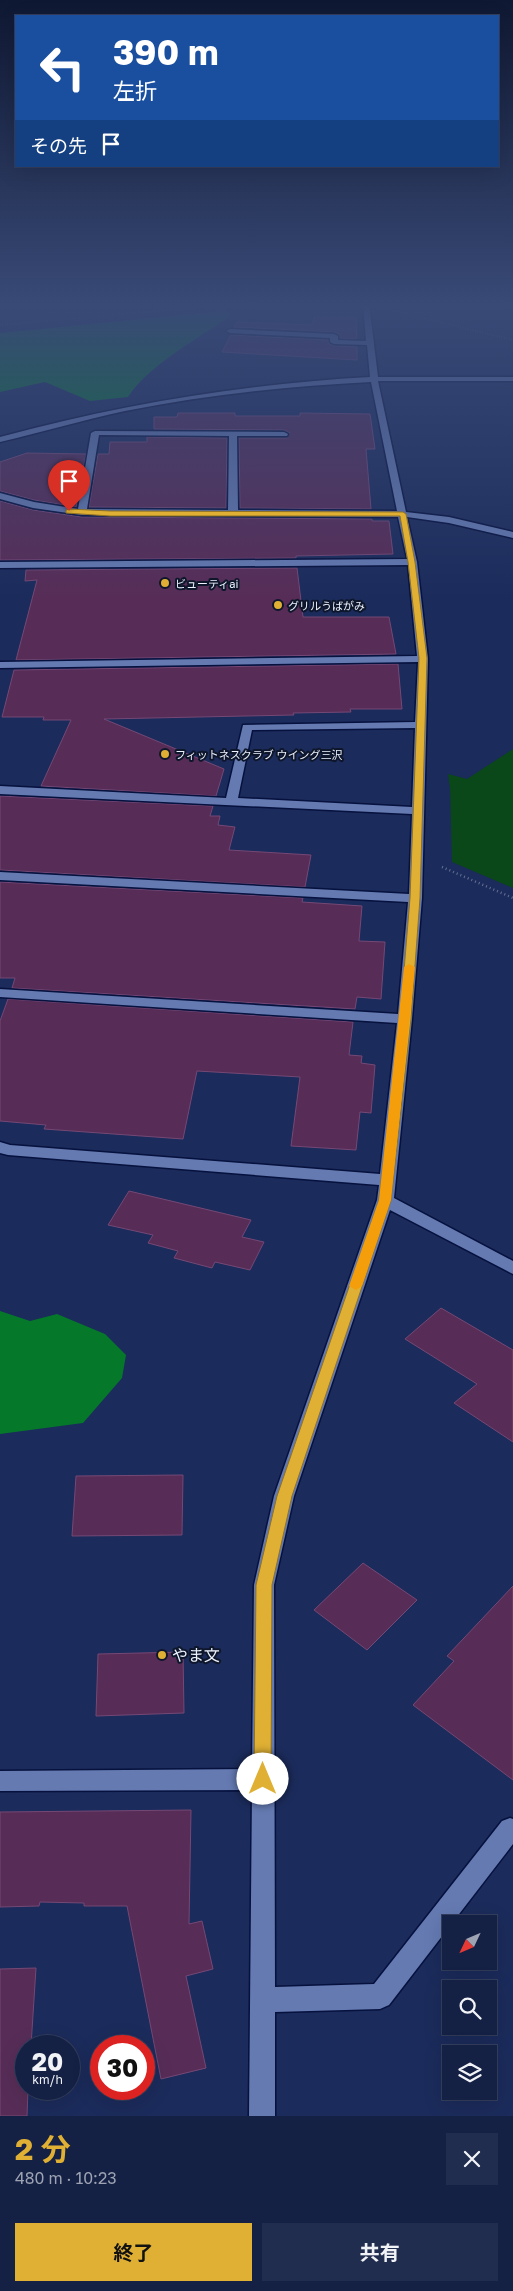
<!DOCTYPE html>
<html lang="ja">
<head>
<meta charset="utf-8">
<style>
  body { margin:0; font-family:"Golos Text","Noto Sans JP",sans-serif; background:#212d4f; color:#f1f3f6; height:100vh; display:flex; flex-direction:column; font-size:19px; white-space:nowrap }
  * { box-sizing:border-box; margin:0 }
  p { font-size:16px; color:#9da3b2 }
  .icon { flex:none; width:28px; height:28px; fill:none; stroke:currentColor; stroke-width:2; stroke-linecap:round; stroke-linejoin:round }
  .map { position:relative; height:2116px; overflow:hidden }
  .details { display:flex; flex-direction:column; background:#142044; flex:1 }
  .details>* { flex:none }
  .hud { position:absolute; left:15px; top:15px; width:484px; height:152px; border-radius:0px; box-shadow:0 5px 20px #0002,0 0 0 1px #333e5d; background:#1a4fa0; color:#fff; overflow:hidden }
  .needle { width:32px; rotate:226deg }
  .fabs { position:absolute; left:442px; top:1915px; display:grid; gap:10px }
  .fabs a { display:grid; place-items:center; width:55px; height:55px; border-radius:0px; background:#142044; box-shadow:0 5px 20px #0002,0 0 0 1px #333e5d; font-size:25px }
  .speed { position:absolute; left:15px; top:2035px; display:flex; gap:10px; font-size:25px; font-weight:700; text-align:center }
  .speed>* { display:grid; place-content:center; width:65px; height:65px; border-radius:50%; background:#142044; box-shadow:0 5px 20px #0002,0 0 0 1px #333e5d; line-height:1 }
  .speed small { font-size:12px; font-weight:400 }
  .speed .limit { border:8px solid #d22; background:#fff; color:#111 }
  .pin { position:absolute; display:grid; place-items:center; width:42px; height:42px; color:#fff; margin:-51px -21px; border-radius:50% 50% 50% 0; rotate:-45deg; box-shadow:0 0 5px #0007 }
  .pin .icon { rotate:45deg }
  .me { position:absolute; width:55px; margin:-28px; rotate:0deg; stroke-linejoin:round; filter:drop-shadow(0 0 4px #0008) }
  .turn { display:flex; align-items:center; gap:18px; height:105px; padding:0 15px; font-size:22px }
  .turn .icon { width:65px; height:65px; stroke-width:2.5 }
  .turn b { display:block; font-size:35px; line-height:42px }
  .then { display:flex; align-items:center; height:48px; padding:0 15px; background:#0003; gap:10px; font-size:19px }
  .round { display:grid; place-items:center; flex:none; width:52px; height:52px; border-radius:0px; background:#212d4f }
  .summary { display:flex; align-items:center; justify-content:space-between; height:85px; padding:0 15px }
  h1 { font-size:30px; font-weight:700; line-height:38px; color:#dfb034 }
  .button { display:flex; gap:10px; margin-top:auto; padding:10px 15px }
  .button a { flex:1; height:58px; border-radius:0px; background:#dfb034; color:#111; font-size:20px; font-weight:700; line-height:58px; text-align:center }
  .button a+a { background:#212d4f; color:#f1f3f6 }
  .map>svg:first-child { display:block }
  .green { fill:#0a4719 }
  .forest { fill:#05782a }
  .building { fill:#572d57; stroke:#754875 }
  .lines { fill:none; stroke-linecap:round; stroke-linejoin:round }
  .minor-casing { stroke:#06113e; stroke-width:3 }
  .path-far1 { stroke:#657194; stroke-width:2; stroke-dasharray:0.5 2; stroke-linecap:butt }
  .path { stroke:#657194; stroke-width:2.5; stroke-dasharray:1 3; stroke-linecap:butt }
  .minor { fill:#647ab1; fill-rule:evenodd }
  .route { fill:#dfb034; stroke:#917222 }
  .slow { fill:#f59e0b }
  .poi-dot { fill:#dfb034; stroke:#0e162b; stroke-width:2 }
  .labels { text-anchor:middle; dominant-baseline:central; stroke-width:4; stroke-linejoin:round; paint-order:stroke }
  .far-poi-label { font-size:11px; fill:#ecf2fe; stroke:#0e162b; text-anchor:start }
  .near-poi-label { font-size:16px; fill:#ecf2fe; stroke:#0e162b; text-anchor:start }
</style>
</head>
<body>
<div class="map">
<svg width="513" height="2116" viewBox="0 0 513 2116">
  <rect width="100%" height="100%" fill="#1b2b5b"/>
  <path class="green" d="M 513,749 L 513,888 L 452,862 L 450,788 L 448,774 L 467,779 Z"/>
  <g class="forest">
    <path d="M 225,311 L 230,314 L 228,318 C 198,338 147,367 128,397 L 90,401 L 45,382 L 0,392 L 0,333 Z"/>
    <path d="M 0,1311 L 30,1321 L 57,1314 L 105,1334 L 126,1355 L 122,1378 L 83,1423 L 0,1434 Z"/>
  </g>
  <g class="building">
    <path d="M 314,317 L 356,317 L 357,339 L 340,338 L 339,334 L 334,332 L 234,327 L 237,322 L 312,325 Z"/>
    <path d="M 231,335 L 328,340 L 329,344 L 334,346 L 357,347 L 357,360 L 222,352 Z"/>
    <path d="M 178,413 L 235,413 L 235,416 L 300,416 L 300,413 L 370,414 L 375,449 L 366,449 L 371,509 L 240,508 L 239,438 L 287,438 L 290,433 L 284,430 L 154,429 L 154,417 L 177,417 Z"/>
    <path d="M 147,437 L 227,438 L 226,508 L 89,507 L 98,454 L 109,454 L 110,442 L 147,442 Z"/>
    <path d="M 27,453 L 86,454 L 76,507 L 34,500 L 0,491 L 0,462 Z"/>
    <path d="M 0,501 L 33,510 L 82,517 L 372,519 L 372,521 L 389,521 L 393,554 L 296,556 L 296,558 L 0,560 Z"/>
    <path d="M 297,568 L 303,617 L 389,617 L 396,654 L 16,660 L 37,580 L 25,581 L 26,570 Z"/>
    <path d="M 398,664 L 402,709 L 350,709 L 351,712 L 293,713 L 294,715 L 104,719 L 224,769 L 216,796 L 41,786 L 71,720 L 43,720 L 44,717 L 2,717 L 14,670 Z"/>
    <path d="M 0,796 L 213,806 L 210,816 L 220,816 L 218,825 L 235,827 L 229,850 L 311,855 L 305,887 L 0,870 Z"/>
    <path d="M 0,882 L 303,898 L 302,902 L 362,906 L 359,941 L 385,942 L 381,999 L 357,997 L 355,1009 L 12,988 L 15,978 L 0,978 Z"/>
    <path d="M 8,999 L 353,1022 L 349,1055 L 362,1056 L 361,1063 L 375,1065 L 371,1113 L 360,1112 L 356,1150 L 291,1146 L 300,1077 L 197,1071 L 183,1139 L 44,1129 L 46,1125 L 0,1121 L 0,1021 Z"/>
    <path d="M 129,1191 L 251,1220 L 242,1237 L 264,1242 L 250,1270 L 215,1262 L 212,1268 L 174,1258 L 178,1251 L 148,1243 L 153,1235 L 108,1225 Z"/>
    <path d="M 441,1308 L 513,1350 L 513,1442 L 454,1403 L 477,1384 L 405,1339 Z"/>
    <path d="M 183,1475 L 182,1535 L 72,1536 L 76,1476 Z"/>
    <path d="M 363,1563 L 417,1600 L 367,1650 L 314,1610 Z"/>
    <path d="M 513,1586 L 513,1780 L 413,1705 L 454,1661 L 447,1656 Z"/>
    <path d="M 183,1652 L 184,1713 L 96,1716 L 98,1654 Z"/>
    <path d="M 191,1810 L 189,1924 L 202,1921 L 213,1969 L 186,1976 L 206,2068 L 161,2079 L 127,1906 L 84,1906 L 84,1903 L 40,1902 L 39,1906 L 0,1907 L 0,1812 Z"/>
    <path d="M 36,1968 L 31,2046 L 26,2046 L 26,2089 L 28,2089 L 27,2116 L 0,2116 L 0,1969 Z"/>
  </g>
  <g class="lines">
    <defs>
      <path id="minor" d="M 363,303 L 369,303 L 378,377 L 513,377 L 513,381 L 378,381 L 406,512 L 449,517 L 513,532 L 513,538 L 449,523 L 407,517 L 417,562 L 428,659 L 422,898 L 412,1019 L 394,1198 L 513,1261 L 513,1274 L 390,1210 L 294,1496 L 274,1585 L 275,1987 L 374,1984 L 502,1821 L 510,1818 L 513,1819 L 513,1844 L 389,2005 L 380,2009 L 275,2012 L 275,2116 L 249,2116 L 252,1790 L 0,1791 L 0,1771 L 252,1769 L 254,1585 L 274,1496 L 377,1200 L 379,1185 L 8,1155 L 0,1153 L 0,1142 L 10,1145 L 380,1174 L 397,1023 L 0,997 L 0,989 L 398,1014 L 408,902 L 0,880 L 0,872 L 409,894 L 412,814 L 0,794 L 0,786 L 226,798 L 243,725 L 415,722 L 418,662 L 0,668 L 0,662 L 417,656 L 408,565 L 0,568 L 0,562 L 407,559 L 398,517 L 82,515 L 33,508 L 0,499 L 0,493 L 34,502 L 78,509 L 91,433 L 95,431 L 284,432 L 288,434 L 287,436 L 237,436 L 238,510 L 397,511 L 371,382 C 288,386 206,395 125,411 C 83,420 42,432 0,442 L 0,437 C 122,404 244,384 370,377 L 367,345 L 334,344 L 330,342 L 330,338 L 230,333 L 226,331 L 230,329 L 334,334 L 338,336 L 338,340 L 366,341 ZM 99,435 L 229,436 L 228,510 L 87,509 ZM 415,728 L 412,807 L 238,798 L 252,730 Z"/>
    </defs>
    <use href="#minor" class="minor-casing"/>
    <g class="path-far1">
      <path d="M 390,310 L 513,340"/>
      <path d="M 0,325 L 247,303"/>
    </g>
    <path class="path" d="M 442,867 L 513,898"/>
    <use href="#minor" class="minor"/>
  </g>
  <linearGradient id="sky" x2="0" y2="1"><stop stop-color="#0f1832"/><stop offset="0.51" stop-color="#394a77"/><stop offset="1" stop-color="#394a77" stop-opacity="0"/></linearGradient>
  <rect width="513" height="599" fill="url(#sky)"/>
  <path class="route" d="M 69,509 L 110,511 L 403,512 L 406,514 L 415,562 L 427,658 L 420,898 L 411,1019 L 391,1200 L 292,1496 L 272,1585 L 271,1779 L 269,1784 L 263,1787 L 257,1784 L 254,1779 L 256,1585 L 277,1496 L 379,1200 L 400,1019 L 410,898 L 419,658 L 408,562 L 400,516 L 110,516 L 66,513 L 66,510 Z"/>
  <path class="slow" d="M 409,964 L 415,967 L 391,1200 L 362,1286 L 356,1290 L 349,1286 L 379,1200 L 404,967 Z"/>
  <g class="poi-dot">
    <circle cx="165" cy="583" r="5"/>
    <circle cx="278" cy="605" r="5"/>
    <circle cx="165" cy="754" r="5"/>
    <circle cx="162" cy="1655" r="5"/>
  </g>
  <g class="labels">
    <g class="far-poi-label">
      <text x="175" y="583">ビューティai</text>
      <text x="288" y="605">グリルうばがみ</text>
      <text x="175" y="754">フィットネスクラブ ウイング三沢</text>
    </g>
    <g class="near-poi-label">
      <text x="172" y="1655">やま文</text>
    </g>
  </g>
</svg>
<div class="fabs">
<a><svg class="needle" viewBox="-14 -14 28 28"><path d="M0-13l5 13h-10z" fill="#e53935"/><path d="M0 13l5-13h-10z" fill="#9da3b2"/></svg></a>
<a><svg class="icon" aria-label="search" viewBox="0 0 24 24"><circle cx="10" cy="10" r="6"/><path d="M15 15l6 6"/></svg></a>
<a><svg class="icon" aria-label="layers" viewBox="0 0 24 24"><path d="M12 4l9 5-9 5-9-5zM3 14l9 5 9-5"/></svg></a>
</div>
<div class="speed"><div>20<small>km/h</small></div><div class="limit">30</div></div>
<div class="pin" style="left:69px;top:511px;background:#d93025"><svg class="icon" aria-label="arrive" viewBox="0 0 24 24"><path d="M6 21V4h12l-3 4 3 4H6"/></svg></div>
<svg class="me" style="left:263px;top:1779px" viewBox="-20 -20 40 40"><circle r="19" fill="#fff"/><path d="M0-13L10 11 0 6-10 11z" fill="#dfb034"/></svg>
<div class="hud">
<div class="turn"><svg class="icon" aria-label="left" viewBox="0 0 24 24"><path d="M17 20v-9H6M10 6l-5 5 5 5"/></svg><div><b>390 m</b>左折</div></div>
<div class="then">その先<svg class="icon" aria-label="arrive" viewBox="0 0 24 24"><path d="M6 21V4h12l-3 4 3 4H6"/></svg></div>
</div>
</div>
<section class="details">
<div class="summary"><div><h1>2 分</h1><p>480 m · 10:23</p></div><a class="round"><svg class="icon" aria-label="close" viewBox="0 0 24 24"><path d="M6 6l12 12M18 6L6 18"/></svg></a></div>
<div class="button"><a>終了</a><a>共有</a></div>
</section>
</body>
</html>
